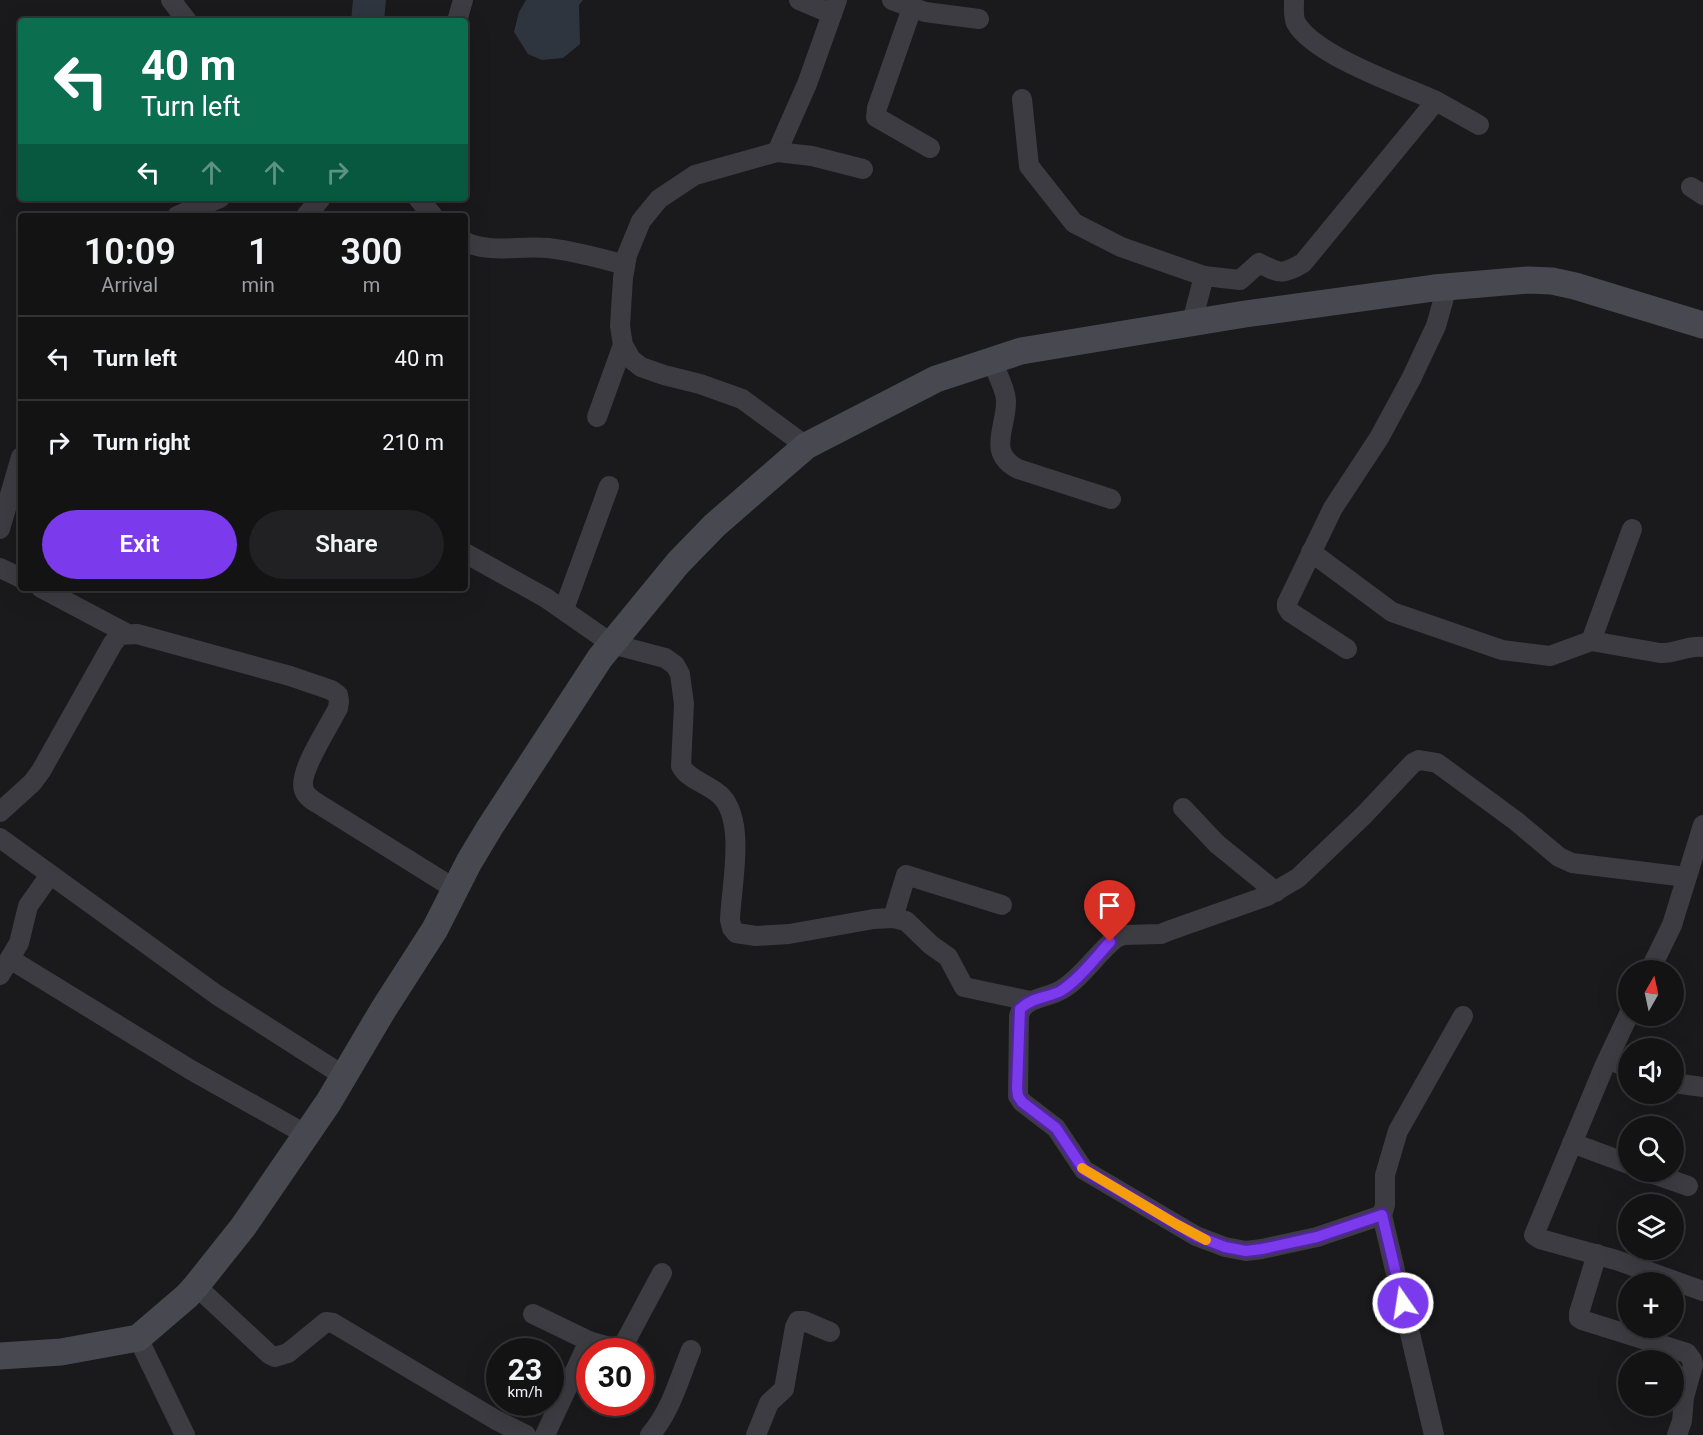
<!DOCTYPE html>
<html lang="en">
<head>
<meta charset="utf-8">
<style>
  body { margin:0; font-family:Roboto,sans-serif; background:#212022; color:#f1f3f6; height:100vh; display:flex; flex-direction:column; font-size:22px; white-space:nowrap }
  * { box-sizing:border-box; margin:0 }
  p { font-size:20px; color:#9d9ea0 }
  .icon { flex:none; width:33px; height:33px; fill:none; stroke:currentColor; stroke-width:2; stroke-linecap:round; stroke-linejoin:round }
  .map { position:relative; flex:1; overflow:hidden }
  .side { position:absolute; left:18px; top:213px; width:450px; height:378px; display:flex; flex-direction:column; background:#141314; border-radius:6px; box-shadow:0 6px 24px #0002,0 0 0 2px #333234 }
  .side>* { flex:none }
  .hud { position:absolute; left:18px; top:18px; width:450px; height:183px; border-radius:6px; box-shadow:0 6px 24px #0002,0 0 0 2px #333234; background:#0b6e4f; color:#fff; overflow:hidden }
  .needle { width:39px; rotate:9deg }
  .fabs { position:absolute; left:1618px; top:960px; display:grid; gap:12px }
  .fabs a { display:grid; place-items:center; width:66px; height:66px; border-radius:50%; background:#141314; box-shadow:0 6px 24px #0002,0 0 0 2px #333234; font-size:30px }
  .speed { position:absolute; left:486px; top:1338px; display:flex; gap:12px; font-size:30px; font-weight:700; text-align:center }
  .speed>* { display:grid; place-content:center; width:78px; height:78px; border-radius:50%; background:#141314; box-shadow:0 6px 24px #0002,0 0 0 2px #333234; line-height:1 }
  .speed small { font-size:15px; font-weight:400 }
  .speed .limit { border:9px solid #d22; background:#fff; color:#111 }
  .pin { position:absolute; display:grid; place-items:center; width:51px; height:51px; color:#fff; margin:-62px -26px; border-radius:50% 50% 50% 0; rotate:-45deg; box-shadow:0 0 6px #0007 }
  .pin .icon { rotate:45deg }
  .me { position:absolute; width:66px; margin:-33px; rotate:347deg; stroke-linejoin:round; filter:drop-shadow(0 0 4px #0008) }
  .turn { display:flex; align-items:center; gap:21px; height:126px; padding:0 24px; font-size:27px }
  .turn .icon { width:78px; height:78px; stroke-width:2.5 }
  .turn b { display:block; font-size:42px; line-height:51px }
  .lanes { display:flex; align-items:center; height:57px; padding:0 24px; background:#0003; justify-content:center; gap:30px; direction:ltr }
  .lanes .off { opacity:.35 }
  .eta { display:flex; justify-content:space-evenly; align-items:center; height:102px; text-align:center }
  .eta b { font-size:36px; font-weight:600; line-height:42px }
  .button { display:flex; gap:12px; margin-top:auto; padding:12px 24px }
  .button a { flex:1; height:69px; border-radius:36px; background:#7c3aed; color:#fff; font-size:24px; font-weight:600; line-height:69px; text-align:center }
  .button a+a { background:#212022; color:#f1f3f6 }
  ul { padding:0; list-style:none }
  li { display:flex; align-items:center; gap:18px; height:84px; padding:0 24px; border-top:2px solid #333234 }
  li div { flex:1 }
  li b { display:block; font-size:22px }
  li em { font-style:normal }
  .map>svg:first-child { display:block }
  .water { fill:#2f353f }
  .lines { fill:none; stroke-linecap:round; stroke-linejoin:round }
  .street { stroke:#3c3c42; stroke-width:20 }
  .secondary { stroke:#484950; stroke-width:27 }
  .route-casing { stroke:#51269a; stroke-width:15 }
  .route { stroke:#7c3aed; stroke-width:10 }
  .slow { stroke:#f59e0b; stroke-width:10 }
</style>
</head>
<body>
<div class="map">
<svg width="1703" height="1435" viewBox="0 0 1703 1435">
  <rect width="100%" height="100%" fill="#1a191b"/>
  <g class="water">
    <path d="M 353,0 L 386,0 L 384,21 L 351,21 Z"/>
    <path d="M 526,0 L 583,0 L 579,5 L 580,44 L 563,58 L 542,60 L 528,54 L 514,32 L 519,12 Z"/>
  </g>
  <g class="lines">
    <g class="street">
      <path d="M 171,0 L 187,21"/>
      <path d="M 799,0 L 832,14"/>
      <path d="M 892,0 L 925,12 L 979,19"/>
      <path d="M 1294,0 C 1294,7 1293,17 1296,23 C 1315,56 1401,85 1436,101"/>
      <path d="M 912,8 L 877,108 L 876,117 L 930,148"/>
      <path d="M 457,21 L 463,0"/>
      <path d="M 1022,99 L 1029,166 L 1074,223 L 1121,247 L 1204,276"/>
      <path d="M 777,152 L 807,84 L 837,0"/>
      <path d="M 1691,187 L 1703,195"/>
      <path d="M 418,198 L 433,216"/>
      <path d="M 177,216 L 220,198"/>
      <path d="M 306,216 L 321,198"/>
      <path d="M 465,242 C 492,254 519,245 548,248 C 574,251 600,258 625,265"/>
      <path d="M 1192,322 L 1204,276 L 1240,280 L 1259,263 C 1280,274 1282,275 1303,263 L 1436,101 L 1479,125"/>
      <path d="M 991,359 C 996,372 1005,387 1006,400 C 1007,428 986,452 1018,469 L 1111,499"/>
      <path d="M 597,417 L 623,345"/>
      <path d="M 806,446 L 742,399 L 700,384 L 664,375 L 641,367 L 631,359 L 623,345 L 620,326 L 623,278 L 627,255 L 641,221 L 659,199 L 695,175 L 777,152 L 812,156 L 863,169"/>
      <path d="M 0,529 L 21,457"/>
      <path d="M 1311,552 L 1392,612 L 1502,650 L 1550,656 L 1591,641 L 1660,653 C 1675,654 1688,645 1703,647"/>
      <path d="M 465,553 L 546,598 L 612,644 L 665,658 L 675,665 L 680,674 L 684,704 L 681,766 C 689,781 710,784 722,797 C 746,824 731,886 730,920 L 732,928 L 736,933 L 756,936 L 789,934 L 874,919 L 893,918 L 906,921 L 931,945 L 948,957 L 964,987 L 1030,1001"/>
      <path d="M 0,568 L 21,578"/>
      <path d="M 41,588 L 126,633"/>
      <path d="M 564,609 L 609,486"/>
      <path d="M 1591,641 L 1632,529"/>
      <path d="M 1347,649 L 1290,612 L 1287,607 L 1287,603 L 1333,508 L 1379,438 L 1411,379 L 1436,326 L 1447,287"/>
      <path d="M 1183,808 L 1217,844 L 1276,892"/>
      <path d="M 0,812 L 32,783 L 41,771 L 113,643 L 120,635 L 137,634 L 290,676 L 331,690 L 338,695 L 339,701 L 338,708 C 330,725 297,773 304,790 C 307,799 318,803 325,808 L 455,889"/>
      <path d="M 0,838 L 217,995 L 344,1076"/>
      <path d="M 893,918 L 906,875 L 1002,905"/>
      <path d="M 10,959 L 191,1070 L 307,1135"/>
      <path d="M 1650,970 L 1672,925 L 1703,825"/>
      <path d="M 0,975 L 19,943 L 28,906 L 50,875"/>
      <path d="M 1629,1014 L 1604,1067 L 1534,1235 L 1540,1239 L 1616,1260 L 1703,1291"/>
      <path d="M 1463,1016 L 1398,1131 L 1385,1175 L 1385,1205 L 1382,1215 L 1317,1237 L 1262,1249 L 1246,1251 L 1225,1247 L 1196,1236 L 1084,1170 L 1056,1128 L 1022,1102 L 1018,1096 L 1019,1016 C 1023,997 1046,999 1061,990 C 1082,978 1096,954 1116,938 L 1124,935 L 1161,934 L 1168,931 L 1267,896 L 1298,878 L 1364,815 L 1413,763 L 1419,760 L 1437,763 L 1516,821 L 1559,857 L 1572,863 L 1686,877"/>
      <path d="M 1608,1059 L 1629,1068"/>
      <path d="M 1674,1083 L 1703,1087"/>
      <path d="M 1572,1143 L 1629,1164"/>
      <path d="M 1648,1172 L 1688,1186"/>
      <path d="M 1382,1215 L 1434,1435"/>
      <path d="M 1597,1254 L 1579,1313 L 1579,1318 L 1582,1320 L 1687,1353 L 1692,1360 L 1693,1365 L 1684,1397 L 1682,1421 L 1677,1435"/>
      <path d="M 196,1286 L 269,1354 L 275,1357 L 288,1353 L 326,1322 L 333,1323 L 496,1420 L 526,1435"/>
      <path d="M 533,1314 L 589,1341"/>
      <path d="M 138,1338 L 185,1435"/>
      <path d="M 545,1435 L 589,1341 L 617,1349 L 623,1346 L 662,1273"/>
      <path d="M 650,1435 C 671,1411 679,1379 691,1350"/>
      <path d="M 756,1435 L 769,1403 L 784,1389 L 795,1327 L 798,1321 L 804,1321 L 830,1332"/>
    </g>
    <path class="secondary" d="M 0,1356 L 61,1352 L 138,1338 L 187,1296 L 196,1286 L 243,1227 L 328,1103 L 383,1010 L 435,929 L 469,862 L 490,827 L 600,658 L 678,563 L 715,525 L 806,446 L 936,379 L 1021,351 L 1245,314 L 1434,288 L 1528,280 L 1552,281 L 1575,286 L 1703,325"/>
  </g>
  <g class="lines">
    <defs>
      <path id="route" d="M 1110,942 C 1096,957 1077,982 1059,992 C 1045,998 1031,998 1020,1009 L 1017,1088 L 1018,1096 L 1022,1102 L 1056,1128 L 1084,1170 L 1196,1236 L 1225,1247 L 1246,1251 L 1262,1249 L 1317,1237 L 1382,1215 L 1403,1303"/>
    </defs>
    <use href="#route" class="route-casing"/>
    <use href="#route" class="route"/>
    <path class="slow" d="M 1082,1168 L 1176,1224 L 1206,1240"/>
  </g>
</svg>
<div class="fabs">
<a><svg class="needle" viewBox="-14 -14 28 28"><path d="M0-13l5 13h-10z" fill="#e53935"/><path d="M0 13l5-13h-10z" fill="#9d9ea0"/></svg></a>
<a><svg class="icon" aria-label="sound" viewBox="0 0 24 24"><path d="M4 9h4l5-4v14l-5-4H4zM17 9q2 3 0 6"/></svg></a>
<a><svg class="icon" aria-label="search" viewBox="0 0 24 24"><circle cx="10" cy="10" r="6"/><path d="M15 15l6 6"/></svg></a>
<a><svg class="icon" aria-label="layers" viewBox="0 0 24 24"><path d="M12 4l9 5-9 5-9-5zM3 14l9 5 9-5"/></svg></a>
<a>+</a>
<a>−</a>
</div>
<div class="speed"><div>23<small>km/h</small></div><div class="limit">30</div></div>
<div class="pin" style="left:1110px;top:942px;background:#d93025"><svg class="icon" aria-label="arrive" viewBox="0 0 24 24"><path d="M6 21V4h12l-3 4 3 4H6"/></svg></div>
<svg class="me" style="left:1403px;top:1303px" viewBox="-20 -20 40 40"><circle r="17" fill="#7c3aed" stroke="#fff" stroke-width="3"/><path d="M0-11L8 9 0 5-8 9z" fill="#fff"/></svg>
<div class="hud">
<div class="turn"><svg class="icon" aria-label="left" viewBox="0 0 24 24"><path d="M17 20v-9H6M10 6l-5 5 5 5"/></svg><div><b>40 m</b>Turn left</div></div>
<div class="lanes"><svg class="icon" aria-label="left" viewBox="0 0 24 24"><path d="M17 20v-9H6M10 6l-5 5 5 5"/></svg><svg class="icon off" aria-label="ahead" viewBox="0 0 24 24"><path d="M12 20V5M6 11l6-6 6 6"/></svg><svg class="icon off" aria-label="ahead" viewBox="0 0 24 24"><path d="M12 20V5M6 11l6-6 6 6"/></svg><svg class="icon off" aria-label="right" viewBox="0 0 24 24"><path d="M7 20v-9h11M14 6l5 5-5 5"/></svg></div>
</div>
<section class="side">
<div class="eta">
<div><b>10:09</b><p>Arrival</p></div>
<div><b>1</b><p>min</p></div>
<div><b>300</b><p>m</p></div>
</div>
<ul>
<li><svg class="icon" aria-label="left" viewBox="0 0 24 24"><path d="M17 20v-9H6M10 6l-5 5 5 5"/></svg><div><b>Turn left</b></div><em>40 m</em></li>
<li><svg class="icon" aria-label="right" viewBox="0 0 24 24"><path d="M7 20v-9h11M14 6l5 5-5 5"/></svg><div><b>Turn right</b></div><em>210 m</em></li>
</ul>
<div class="button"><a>Exit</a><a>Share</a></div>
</section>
</div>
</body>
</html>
